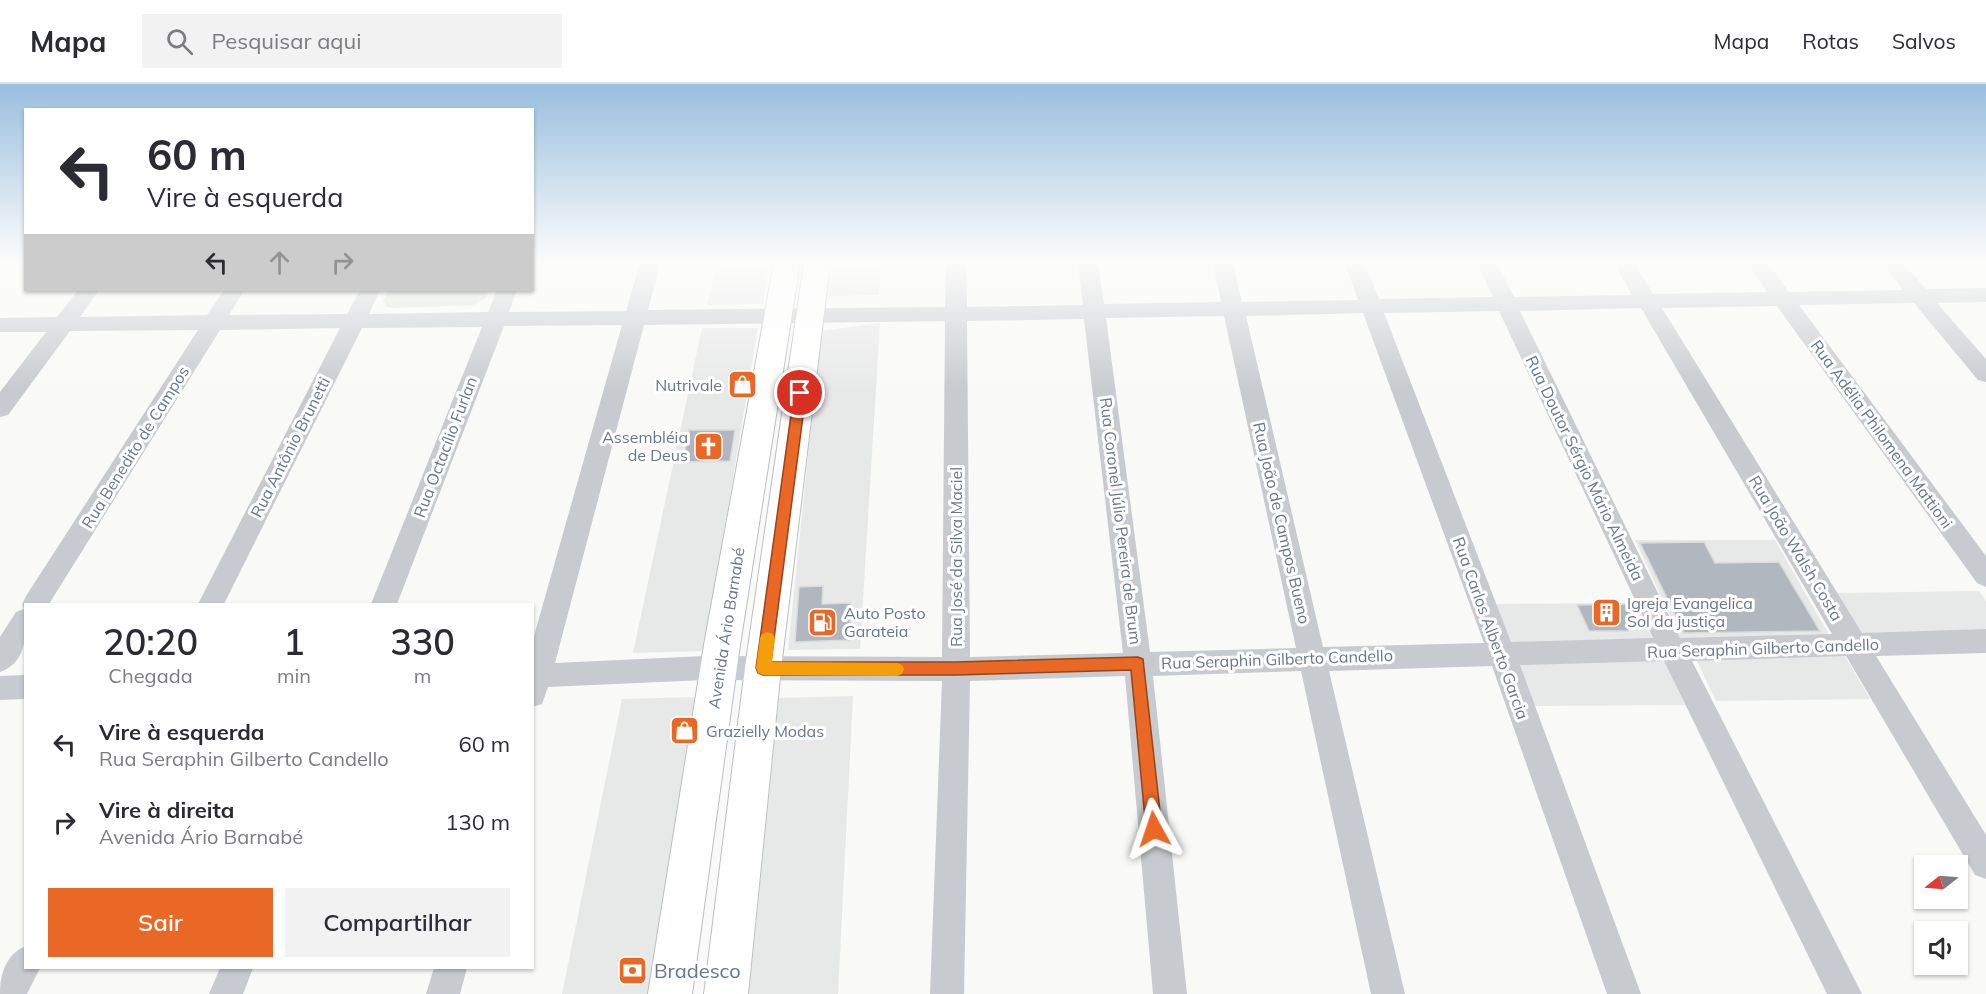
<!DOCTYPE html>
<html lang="pt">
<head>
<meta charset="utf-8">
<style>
  body { margin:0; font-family:Mulish,sans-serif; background:#f2f2f3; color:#2b2b33; height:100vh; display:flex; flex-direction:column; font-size:22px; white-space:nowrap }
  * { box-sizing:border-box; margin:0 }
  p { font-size:20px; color:#7c7c81 }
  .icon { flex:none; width:33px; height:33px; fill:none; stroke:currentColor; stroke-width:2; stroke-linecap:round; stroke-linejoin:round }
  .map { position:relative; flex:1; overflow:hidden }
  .sheet { position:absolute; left:24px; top:519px; width:510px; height:366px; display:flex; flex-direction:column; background:#fff; border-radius:0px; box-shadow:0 2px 4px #0004 }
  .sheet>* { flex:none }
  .guide { position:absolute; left:24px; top:24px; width:510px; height:183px; border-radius:0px; box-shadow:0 2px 4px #0004; background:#fff; color:#2b2b33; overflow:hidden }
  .needle { width:39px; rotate:253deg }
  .buttons { position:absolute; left:1914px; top:771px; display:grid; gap:12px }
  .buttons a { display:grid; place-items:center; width:54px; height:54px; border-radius:0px; background:#fff; box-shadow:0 2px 4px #0004; font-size:30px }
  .pin { position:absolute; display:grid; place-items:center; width:51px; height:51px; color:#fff; margin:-26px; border:3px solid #fff; border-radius:50%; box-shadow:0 2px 6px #0007 }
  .me { position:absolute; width:66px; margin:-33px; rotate:355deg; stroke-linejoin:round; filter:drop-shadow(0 0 4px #0008) }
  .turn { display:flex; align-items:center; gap:21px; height:126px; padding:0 24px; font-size:27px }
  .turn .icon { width:78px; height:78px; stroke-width:2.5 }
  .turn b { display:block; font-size:42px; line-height:51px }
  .lanes { display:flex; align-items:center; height:57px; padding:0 24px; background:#0003; justify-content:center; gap:30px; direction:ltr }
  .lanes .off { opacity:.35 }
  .eta { display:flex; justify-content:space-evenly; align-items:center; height:102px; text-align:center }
  .eta b { font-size:36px; font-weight:600; line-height:42px }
  .action { display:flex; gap:12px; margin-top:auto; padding:12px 24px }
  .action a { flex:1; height:69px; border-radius:0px; background:#ea6826; color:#fff; font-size:24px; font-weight:600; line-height:69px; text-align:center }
  .action a+a { background:#f2f2f3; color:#2b2b33 }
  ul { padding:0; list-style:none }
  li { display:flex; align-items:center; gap:18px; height:78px; padding:0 24px }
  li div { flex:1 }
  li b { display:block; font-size:22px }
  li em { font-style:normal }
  header { display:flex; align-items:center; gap:36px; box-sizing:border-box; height:84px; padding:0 30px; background:#fff; border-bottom:2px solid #e1e1e2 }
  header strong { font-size:28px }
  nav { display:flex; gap:33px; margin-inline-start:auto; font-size:21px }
  .search { width:420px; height:54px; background:#f2f2f3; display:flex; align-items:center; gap:15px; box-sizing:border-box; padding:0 21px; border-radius:0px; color:#7c7c81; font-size:22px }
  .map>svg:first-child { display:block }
  .built { fill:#e7e8e8 }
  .green { fill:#dae2d8 }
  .building { fill:#b0b7be; stroke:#dbdbd9; stroke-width:1.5 }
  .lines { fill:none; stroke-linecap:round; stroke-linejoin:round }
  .major-casing { stroke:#babec2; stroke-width:2 }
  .minor { fill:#c7cace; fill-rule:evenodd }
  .major { fill:#fff; fill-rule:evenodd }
  .route { fill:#ea6826; stroke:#984419; stroke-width:1.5 }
  .slow { fill:#f59e0b }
  .labels { text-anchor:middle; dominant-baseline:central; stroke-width:6; stroke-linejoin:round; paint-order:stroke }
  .poi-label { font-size:16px; fill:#677789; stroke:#fff; text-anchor:start }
  .street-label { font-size:16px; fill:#677789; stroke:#fff }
  .near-poi-label { font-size:20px; fill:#677789; stroke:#fff; text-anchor:start }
</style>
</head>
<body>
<header>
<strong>Mapa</strong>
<div class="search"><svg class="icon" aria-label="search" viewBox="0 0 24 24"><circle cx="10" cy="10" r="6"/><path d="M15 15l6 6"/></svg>Pesquisar aqui</div>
<nav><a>Mapa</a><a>Rotas</a><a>Salvos</a></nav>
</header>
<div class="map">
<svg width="1986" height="910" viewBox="0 0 1986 910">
  <rect width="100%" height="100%" fill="#f9f9f7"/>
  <g class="built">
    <path d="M 717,179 L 769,179 L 763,220 L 707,221 Z"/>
    <path d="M 827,179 L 881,179 L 879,211 L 823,212 Z"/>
    <path d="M 880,239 L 860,565 L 788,566 L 821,247 Z"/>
    <path d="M 702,244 L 758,244 L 704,567 L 633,569 Z"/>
    <path d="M 1635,456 L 1775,456 L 1833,558 L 1682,558 Z"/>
    <path d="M 1979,507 L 1986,517 L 1986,548 L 1861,549 L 1837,509 Z"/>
    <path d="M 1636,519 L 1655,560 L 1507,561 L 1493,520 Z"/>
    <path d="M 1844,571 L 1870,615 L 1716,617 L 1695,573 Z"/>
    <path d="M 1665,577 L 1685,621 L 1531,622 L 1515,578 Z"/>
    <path d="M 853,612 L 838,910 L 749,910 L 779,614 Z"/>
    <path d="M 696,613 L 651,910 L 562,910 L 622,615 Z"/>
  </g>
  <path class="green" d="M 389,206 L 489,206 L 486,214 L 473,221 L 395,224 L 387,223 L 383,217 Z"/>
  <g class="building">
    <path d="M 689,346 L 735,346 L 730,377 L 683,378 Z"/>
    <path d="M 1704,458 L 1715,479 L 1779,478 L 1820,547 L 1684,549 L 1640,459 Z"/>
    <path d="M 823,502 L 822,520 L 851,519 L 849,556 L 795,558 L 799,503 Z"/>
    <path d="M 1628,520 L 1635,534 L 1628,547 L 1589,547 L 1577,521 Z"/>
  </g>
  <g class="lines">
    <defs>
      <g id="major">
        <path d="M 774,179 L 800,179 L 740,561 L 692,910 L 648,910 L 704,561 Z"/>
        <path d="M 804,179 L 830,179 L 781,584 L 748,910 L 704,910 L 745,584 Z"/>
      </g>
    </defs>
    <use href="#major" class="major-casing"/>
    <g class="minor">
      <path d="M 640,179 L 660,179 L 648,226 L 945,223 L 946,179 L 966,179 L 967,223 L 1083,221 L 1078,179 L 1098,179 L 1104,220 L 1221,218 L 1213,179 L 1233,179 L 1242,218 L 1358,216 L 1345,179 L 1365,179 L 1379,215 L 1493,213 L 1477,179 L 1497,179 L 1514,213 L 1632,211 L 1614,179 L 1634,179 L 1653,210 L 1767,208 L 1747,179 L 1768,179 L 1789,208 L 1903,206 L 1882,179 L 1903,179 L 1926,205 L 1986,204 L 1986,218 L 1937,219 L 1986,275 L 1986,298 L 1978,296 L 1914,219 L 1799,221 L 1986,472 L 1986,503 L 1977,499 L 1777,222 L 1662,224 L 1862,549 L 1986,545 L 1986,569 L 1876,572 L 1986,751 L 1986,795 L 1975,791 L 1846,572 L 1692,577 L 1862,910 L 1827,910 L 1664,577 L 1520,581 L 1641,910 L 1607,910 L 1492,582 L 1329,587 L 1405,910 L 1371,910 L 1301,587 L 1153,592 L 1187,910 L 1153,910 L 1125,592 L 970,597 L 964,910 L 930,910 L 942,597 L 705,596 L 548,603 L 542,620 L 532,623 L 532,559 L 622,241 L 504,242 L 397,520 L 371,520 L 482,243 L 362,244 L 224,520 L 198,520 L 340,244 L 220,246 L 49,520 L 26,520 C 26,546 29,578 0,588 L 0,553 L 16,528 L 24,525 L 22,520 L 26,512 L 198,246 L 70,247 L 8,331 L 0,333 L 0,308 L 46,248 L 0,248 L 0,234 L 57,233 L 78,206 L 99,206 L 80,233 L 207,231 L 224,206 L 244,206 L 229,231 L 347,230 L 360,206 L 380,206 L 369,230 L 488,228 L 497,206 L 517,206 L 509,228 L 626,227 ZM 1641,224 L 1832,550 L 1680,554 L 1520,227 ZM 1499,227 L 1653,554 L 1511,558 L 1384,229 ZM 1363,229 L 1484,559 L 1323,563 L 1246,232 ZM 1224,232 L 1296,564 L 1150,568 L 1106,234 ZM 1084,235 L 1123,569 L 970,573 L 967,237 ZM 945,237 L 942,573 L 705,572 L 555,579 L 644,241 Z"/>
      <path d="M 26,591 L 26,615 L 0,616 L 0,592 Z"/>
      <path d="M 26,862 L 26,884 L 40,884 L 27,910 L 0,910 C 0,890 6,870 26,862 Z"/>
      <path d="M 220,884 L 253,884 L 243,910 L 209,910 Z"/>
      <path d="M 434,884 L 467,884 L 460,910 L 426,910 Z"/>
    </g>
    <use href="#major" class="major"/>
  </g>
  <linearGradient id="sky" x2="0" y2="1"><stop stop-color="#99bedf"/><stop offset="0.58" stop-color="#fcfcfb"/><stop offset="1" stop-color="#fcfcfb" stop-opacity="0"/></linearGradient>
  <rect width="1986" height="307" fill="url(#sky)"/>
  <path class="route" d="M 800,305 L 806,309 L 771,578 L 956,578 L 1138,573 L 1143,575 L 1162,745 L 1160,750 L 1154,752 L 1148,750 L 1146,745 L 1131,586 L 956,591 L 763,591 L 758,589 L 756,584 L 794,309 Z"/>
  <path class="slow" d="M 767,548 L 773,550 L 775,554 L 772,578 L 897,579 L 902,581 L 904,585 L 902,590 L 897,592 L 763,591 L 758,589 L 756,584 L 760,554 L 762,550 Z"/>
  <defs>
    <symbol id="shop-square" viewBox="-11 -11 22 22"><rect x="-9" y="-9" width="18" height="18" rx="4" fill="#ea6826" stroke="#fff"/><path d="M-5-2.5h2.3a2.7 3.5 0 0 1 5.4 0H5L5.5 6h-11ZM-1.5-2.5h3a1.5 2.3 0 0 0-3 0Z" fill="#fff"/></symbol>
    <symbol id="church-square" viewBox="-11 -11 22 22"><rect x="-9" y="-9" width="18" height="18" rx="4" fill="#ea6826" stroke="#fff"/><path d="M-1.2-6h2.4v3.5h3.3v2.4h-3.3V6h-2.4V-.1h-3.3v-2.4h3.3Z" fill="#fff"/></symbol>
    <symbol id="building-square" viewBox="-11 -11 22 22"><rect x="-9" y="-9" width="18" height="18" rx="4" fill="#ea6826" stroke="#fff"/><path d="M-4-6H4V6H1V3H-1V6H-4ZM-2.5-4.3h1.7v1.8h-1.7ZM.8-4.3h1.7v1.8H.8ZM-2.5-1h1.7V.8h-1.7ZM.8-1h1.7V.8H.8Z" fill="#fff"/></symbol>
    <symbol id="fuel-square" viewBox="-11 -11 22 22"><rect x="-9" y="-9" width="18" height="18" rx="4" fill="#ea6826" stroke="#fff"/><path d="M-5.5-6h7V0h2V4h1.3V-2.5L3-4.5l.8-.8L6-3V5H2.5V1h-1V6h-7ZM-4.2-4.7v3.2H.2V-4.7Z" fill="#fff"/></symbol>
    <symbol id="bank-square" viewBox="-11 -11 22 22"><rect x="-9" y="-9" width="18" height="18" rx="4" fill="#ea6826" stroke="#fff"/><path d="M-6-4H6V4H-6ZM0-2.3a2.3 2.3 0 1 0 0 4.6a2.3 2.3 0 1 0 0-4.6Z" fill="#fff"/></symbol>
  </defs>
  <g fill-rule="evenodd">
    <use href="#shop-square" x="726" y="284" width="33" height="33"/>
    <use href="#church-square" x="692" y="346" width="33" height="33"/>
    <use href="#building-square" x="1590" y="512" width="33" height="33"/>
    <use href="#fuel-square" x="806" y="522" width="33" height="33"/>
    <use href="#shop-square" x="668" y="630" width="33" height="33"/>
    <use href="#bank-square" x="616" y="870" width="33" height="33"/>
  </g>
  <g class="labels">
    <g class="poi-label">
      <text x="722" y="301" text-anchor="end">Nutrivale</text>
      <text x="688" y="353" text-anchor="end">Assembléia<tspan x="688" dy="18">de Deus</tspan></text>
      <text x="1627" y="519">Igreja Evangelica<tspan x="1627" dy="18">Sol da justiça</tspan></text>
      <text x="844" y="529">Auto Posto<tspan x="844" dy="18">Garateia</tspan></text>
      <text x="706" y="647">Grazielly Modas</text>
    </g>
    <g class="street-label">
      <text transform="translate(1882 350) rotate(54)">Rua Adélia Philomena Mattioni</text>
      <text transform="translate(135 363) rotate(-58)">Rua Benedito de Campos</text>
      <text transform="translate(290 363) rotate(-63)">Rua Antônio Brunetti</text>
      <text transform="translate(445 363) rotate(-69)">Rua Octacílio Furlan</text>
      <text transform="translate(1585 384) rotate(64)">Rua Doutor Sérgio Mário Almeida</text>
      <text transform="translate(1121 437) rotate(83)">Rua Coronel Júlio Pereira de Brum</text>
      <text transform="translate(1282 439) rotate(77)">Rua João de Campos Bueno</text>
      <text transform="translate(1796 464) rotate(59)">Rua João Walsh Costa</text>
      <text transform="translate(956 473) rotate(-90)">Rua José da Silva Maciel</text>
      <text transform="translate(726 544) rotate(-81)">Avenida Ário Barnabé</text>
      <text transform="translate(1491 544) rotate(70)">Rua Carlos Alberto Garcia</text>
      <text transform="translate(1763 564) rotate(-2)">Rua Seraphin Gilberto Candello</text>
      <text transform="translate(1277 575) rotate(-2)">Rua Seraphin Gilberto Candello</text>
    </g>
    <g class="near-poi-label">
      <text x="654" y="886">Bradesco</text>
    </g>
  </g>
</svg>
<div class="buttons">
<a><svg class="needle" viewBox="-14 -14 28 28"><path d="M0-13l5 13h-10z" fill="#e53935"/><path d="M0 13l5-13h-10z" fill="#7c7c81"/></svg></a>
<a><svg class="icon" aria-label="sound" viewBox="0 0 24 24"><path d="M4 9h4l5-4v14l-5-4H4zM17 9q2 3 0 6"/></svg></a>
</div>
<div class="pin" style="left:800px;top:309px;background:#d93025"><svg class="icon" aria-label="arrive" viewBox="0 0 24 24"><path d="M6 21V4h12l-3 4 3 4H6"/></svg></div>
<svg class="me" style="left:1154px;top:745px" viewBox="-20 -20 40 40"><path d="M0-17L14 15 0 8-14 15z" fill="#ea6826" stroke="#fff" stroke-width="4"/></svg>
<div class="guide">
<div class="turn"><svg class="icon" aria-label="left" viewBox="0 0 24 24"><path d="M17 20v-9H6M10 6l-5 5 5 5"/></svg><div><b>60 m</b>Vire à esquerda</div></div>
<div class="lanes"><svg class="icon" aria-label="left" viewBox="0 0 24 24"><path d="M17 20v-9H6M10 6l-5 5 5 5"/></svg><svg class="icon off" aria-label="ahead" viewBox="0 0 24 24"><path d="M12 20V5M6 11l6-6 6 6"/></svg><svg class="icon off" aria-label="right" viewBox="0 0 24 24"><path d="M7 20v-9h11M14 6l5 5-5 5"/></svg></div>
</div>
<section class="sheet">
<div class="eta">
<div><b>20:20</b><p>Chegada</p></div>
<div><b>1</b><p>min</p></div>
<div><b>330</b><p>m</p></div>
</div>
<ul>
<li><svg class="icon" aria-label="left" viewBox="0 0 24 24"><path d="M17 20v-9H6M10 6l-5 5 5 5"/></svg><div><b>Vire à esquerda</b><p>Rua Seraphin Gilberto Candello</p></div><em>60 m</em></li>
<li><svg class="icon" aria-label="right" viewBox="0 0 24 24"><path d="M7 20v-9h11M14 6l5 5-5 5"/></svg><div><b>Vire à direita</b><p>Avenida Ário Barnabé</p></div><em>130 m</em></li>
</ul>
<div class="action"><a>Sair</a><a>Compartilhar</a></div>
</section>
</div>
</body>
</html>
